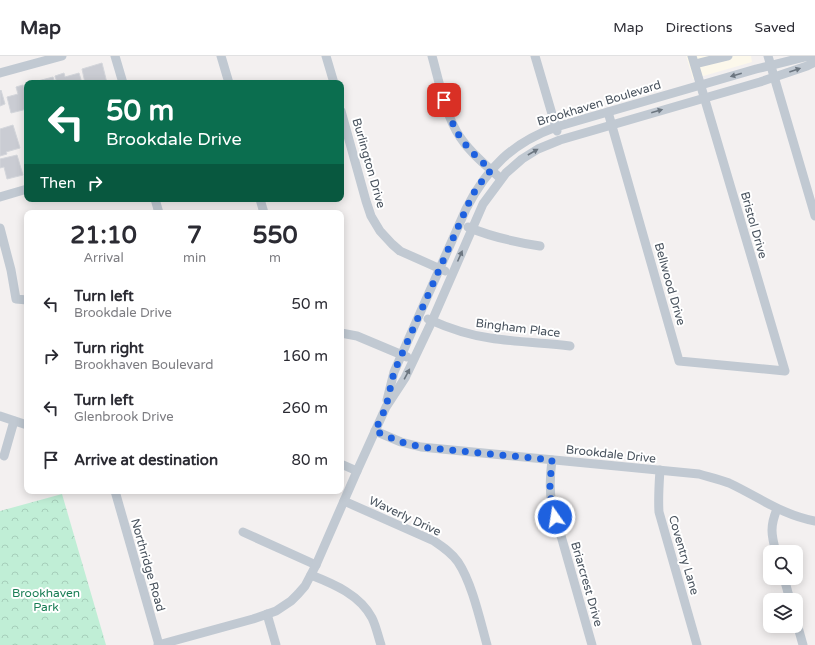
<!DOCTYPE html>
<html lang="en">
<head>
<meta charset="utf-8">
<style>
  body { margin:0; font-family:"Varela Round",sans-serif; background:#f2f2f3; color:#2b2b33; height:100vh; display:flex; flex-direction:column; font-size:15px; white-space:nowrap }
  * { box-sizing:border-box; margin:0 }
  p { font-size:13px; color:#7c7c81 }
  .icon { flex:none; width:22px; height:22px; fill:none; stroke:currentColor; stroke-width:2; stroke-linecap:round; stroke-linejoin:round }
  .map { position:relative; flex:1; overflow:hidden }
  .panel { position:absolute; left:24px; top:154px; width:320px; height:284px; display:flex; flex-direction:column; background:#fff; border-radius:8px; box-shadow:0 2px 10px #0003 }
  .panel>* { flex:none }
  .guide { position:absolute; left:24px; top:24px; width:320px; height:122px; border-radius:8px; box-shadow:0 2px 10px #0003; background:#0b6e4f; color:#fff; overflow:hidden }
  .fabs { position:absolute; left:763px; top:489px; display:grid; gap:8px }
  .fabs a { display:grid; place-items:center; width:40px; height:40px; border-radius:8px; background:#fff; box-shadow:0 2px 10px #0003; font-size:20px }
  .pin { position:absolute; display:grid; place-items:center; width:34px; height:34px; color:#fff; margin:-17px; border-radius:8px; box-shadow:0 2px 6px #0006 }
  .me { position:absolute; width:44px; margin:-22px; rotate:347deg; stroke-linejoin:round; filter:drop-shadow(0 0 3px #0008) }
  .turn { display:flex; align-items:center; gap:14px; height:84px; padding:0 16px; font-size:18px }
  .turn .icon { width:52px; height:52px; stroke-width:2.5 }
  .turn b { display:block; font-size:28px; line-height:34px }
  .then { display:flex; align-items:center; height:38px; padding:0 16px; background:#0003; gap:8px; font-size:15px }
  .eta { display:flex; justify-content:space-evenly; align-items:center; height:68px; text-align:center }
  .eta b { font-size:24px; font-weight:700; line-height:28px }
  ul { padding:0; list-style:none }
  li { display:flex; align-items:center; gap:12px; height:52px; padding:0 16px }
  li div { flex:1 }
  li b { display:block; font-size:15px }
  li em { font-style:normal }
  header { display:flex; align-items:center; gap:24px; box-sizing:border-box; height:56px; padding:0 20px; background:#fff; border-bottom:1px solid #e1e1e2 }
  header strong { font-size:19px }
  nav { display:flex; gap:22px; margin-inline-start:auto; font-size:14px }
  .map>svg:first-child { display:block }
  .commercial { fill:#fcf8eb }
  .park { fill:url(#park-crowns) }
  .building { fill:#caccd3; stroke:#d4d6db }
  .lines { fill:none; stroke-linecap:round; stroke-linejoin:round }
  .minor { stroke:#c1c9d2; stroke-width:9 }
  .oneway { fill:#6c7680 }
  .route { stroke:#1e61df; stroke-width:7; stroke-dasharray:0 12.6 }
  .labels { text-anchor:middle; dominant-baseline:central; stroke-width:4; stroke-linejoin:round; paint-order:stroke }
  .street-label { font-size:12px; fill:#48525d; stroke:#fff }
  .park-label { font-size:12px; fill:#1a7e55; stroke:#fff }
</style>
</head>
<body>
<header>
<strong>Map</strong>
<nav><a>Map</a><a>Directions</a><a>Saved</a></nav>
</header>
<div class="map">
<svg width="815" height="589" viewBox="0 0 815 589">
  <defs>
    <pattern id="park-crowns" width="20" height="18" patternUnits="userSpaceOnUse"><rect width="20" height="18" fill="#c0eed6"/><path d="M2 6a3 3 0 1 1 6 0M12 15a3 3 0 1 1 6 0" fill="none" stroke="#a6ceba"/></pattern>
  </defs>
  <rect width="100%" height="100%" fill="#f3f0f0"/>
  <path class="commercial" d="M 686,0 L 751,0 L 752,6 L 693,23 Z"/>
  <path class="park" d="M 62,438 L 106,589 L 0,589 L 0,455 Z"/>
  <g class="building">
    <path d="M 102,7 L 107,27 L 85,27 L 82,13 Z"/>
    <path d="M 64,17 L 65,21 L 79,17 L 82,27 L 57,27 L 55,20 Z"/>
    <path d="M 53,21 L 55,27 L 34,27 L 34,26 Z"/>
    <path d="M 23,29 L 27,42 L 27,53 L 11,57 L 7,41 L 18,38 L 16,31 Z"/>
    <path d="M 1,34 L 5,48 L 0,50 L 0,35 Z"/>
    <path d="M 13,69 L 20,92 L 6,96 L 7,98 L 0,100 L 0,73 Z"/>
    <path d="M 17,99 L 23,119 L 7,123 L 4,111 L 0,112 L 0,103 Z"/>
  </g>
  <g class="lines">
    <g class="minor">
      <path d="M 115,0 L 123,27"/>
      <path d="M 221,0 L 229,27"/>
      <path d="M 326,0 L 334,27"/>
      <path d="M 432,0 C 439,25 446,61 460,81 C 471,98 487,110 501,123"/>
      <path d="M 535,0 L 557,75"/>
      <path d="M 768,0 L 815,160"/>
      <path d="M 695,8 L 728,0"/>
      <path d="M 0,17 L 62,0"/>
      <path d="M 341,55 L 366,145 L 371,160 L 380,175 L 392,188 L 400,195 L 445,215"/>
      <path d="M 608,56 L 679,305 L 785,315 L 692,0"/>
      <path d="M 0,141 L 27,133"/>
      <path d="M 155,143 L 159,157"/>
      <path d="M 260,143 L 264,157"/>
      <path d="M 468,171 C 491,181 515,186 540,190"/>
      <path d="M 0,172 L 11,214 L 16,243 L 27,244"/>
      <path d="M 428,263 C 448,272 468,279 490,282 C 516,286 543,287 570,290"/>
      <path d="M 341,277 L 357,280 L 407,301"/>
      <path d="M 387,344 L 394,316 L 466,153 C 487,112 512,87 556,71 L 756,13 L 805,1 L 814,0"/>
      <path d="M 0,360 L 27,369"/>
      <path d="M 375,375 L 401,386 L 421,391 L 699,418 C 709,421 719,423 729,427 C 759,441 782,459 815,465"/>
      <path d="M 4,400 L 14,365"/>
      <path d="M 552,404 C 550,419 549,433 552,448 L 592,589"/>
      <path d="M 341,408 L 357,415"/>
      <path d="M 660,414 C 659,429 658,442 659,456 L 697,589"/>
      <path d="M 115,435 L 159,589"/>
      <path d="M 344,445 L 434,485 C 443,491 452,497 458,506 C 472,527 480,564 487,589"/>
      <path d="M 243,476 L 316,509"/>
      <path d="M 776,496 C 771,478 770,470 777,453"/>
      <path d="M 311,519 C 334,528 360,539 372,562 C 376,570 378,580 381,589"/>
      <path d="M 784,522 L 790,544"/>
      <path d="M 267,558 L 276,589"/>
      <path d="M 796,564 L 803,589"/>
      <path d="M 158,589 L 253,563 L 276,555 L 291,545 L 298,538 L 305,530 L 316,509 L 357,415 L 386,351 L 405,322 L 432,265 L 483,148 L 506,117 L 522,103 L 538,93 L 560,84 L 760,26 L 807,10 L 815,6"/>
    </g>
  </g>
  <defs><path id="oneway-solid" d="M-6-.8H1V-3.2L6.5 0L1 3.2V.8H-6Z"/></defs>
  <g class="oneway">
    <use href="#oneway-solid" transform="translate(795 14) rotate(-19)"/>
    <use href="#oneway-solid" transform="translate(736 19) rotate(164)"/>
    <use href="#oneway-solid" transform="translate(657 55) rotate(-16)"/>
    <use href="#oneway-solid" transform="translate(533 96) rotate(-30)"/>
    <use href="#oneway-solid" transform="translate(460 200) rotate(-66)"/>
    <use href="#oneway-solid" transform="translate(407 318) rotate(-62)"/>
  </g>
  <g class="lines">
    <path class="route" d="M 444,44 C 448,54 451,65 456,74 C 464,90 478,102 491,114 L 478,130 L 472,140 L 466,153 L 394,316 L 386,351 L 375,375 L 401,386 L 421,391 L 552,404 L 550,427 L 550,438 L 555,461"/>
  </g>
  <g class="labels">
    <g class="street-label">
      <text transform="translate(599 47) rotate(-17)">Brookhaven Boulevard</text>
      <text transform="translate(369 107) rotate(74)">Burlington Drive</text>
      <text transform="translate(754 169) rotate(74)">Bristol Drive</text>
      <text transform="translate(670 228) rotate(74)">Bellwood Drive</text>
      <text transform="translate(518 272) rotate(7)">Bingham Place</text>
      <text transform="translate(611 398) rotate(6)">Brookdale Drive</text>
      <text transform="translate(405 460) rotate(25)">Waverly Drive</text>
      <text transform="translate(684 499) rotate(74)">Coventry Lane</text>
      <text transform="translate(148 509) rotate(74)">Northridge Road</text>
      <text transform="translate(587 528) rotate(74)">Briarcrest Drive</text>
    </g>
    <g class="park-label">
      <text x="46" y="537">Brookhaven<tspan x="46" dy="14">Park</tspan></text>
    </g>
  </g>
</svg>
<div class="fabs">
<a><svg class="icon" aria-label="search" viewBox="0 0 24 24"><circle cx="10" cy="10" r="6"/><path d="M15 15l6 6"/></svg></a>
<a><svg class="icon" aria-label="layers" viewBox="0 0 24 24"><path d="M12 4l9 5-9 5-9-5zM3 14l9 5 9-5"/></svg></a>
</div>
<div class="pin" style="left:444px;top:44px;background:#d93025"><svg class="icon" aria-label="arrive" viewBox="0 0 24 24"><path d="M6 21V4h12l-3 4 3 4H6"/></svg></div>
<svg class="me" style="left:555px;top:461px" viewBox="-20 -20 40 40"><circle r="17" fill="#1e61df" stroke="#fff" stroke-width="3"/><path d="M0-11L8 9 0 5-8 9z" fill="#fff"/></svg>
<div class="guide">
<div class="turn"><svg class="icon" aria-label="left" viewBox="0 0 24 24"><path d="M17 20v-9H6M10 6l-5 5 5 5"/></svg><div><b>50 m</b>Brookdale Drive</div></div>
<div class="then">Then<svg class="icon" aria-label="right" viewBox="0 0 24 24"><path d="M7 20v-9h11M14 6l5 5-5 5"/></svg></div>
</div>
<section class="panel">
<div class="eta">
<div><b>21:10</b><p>Arrival</p></div>
<div><b>7</b><p>min</p></div>
<div><b>550</b><p>m</p></div>
</div>
<ul>
<li><svg class="icon" aria-label="left" viewBox="0 0 24 24"><path d="M17 20v-9H6M10 6l-5 5 5 5"/></svg><div><b>Turn left</b><p>Brookdale Drive</p></div><em>50 m</em></li>
<li><svg class="icon" aria-label="right" viewBox="0 0 24 24"><path d="M7 20v-9h11M14 6l5 5-5 5"/></svg><div><b>Turn right</b><p>Brookhaven Boulevard</p></div><em>160 m</em></li>
<li><svg class="icon" aria-label="left" viewBox="0 0 24 24"><path d="M17 20v-9H6M10 6l-5 5 5 5"/></svg><div><b>Turn left</b><p>Glenbrook Drive</p></div><em>260 m</em></li>
<li><svg class="icon" aria-label="arrive" viewBox="0 0 24 24"><path d="M6 21V4h12l-3 4 3 4H6"/></svg><div><b>Arrive at destination</b></div><em>80 m</em></li>
</ul>
</section>
</div>
</body>
</html>
